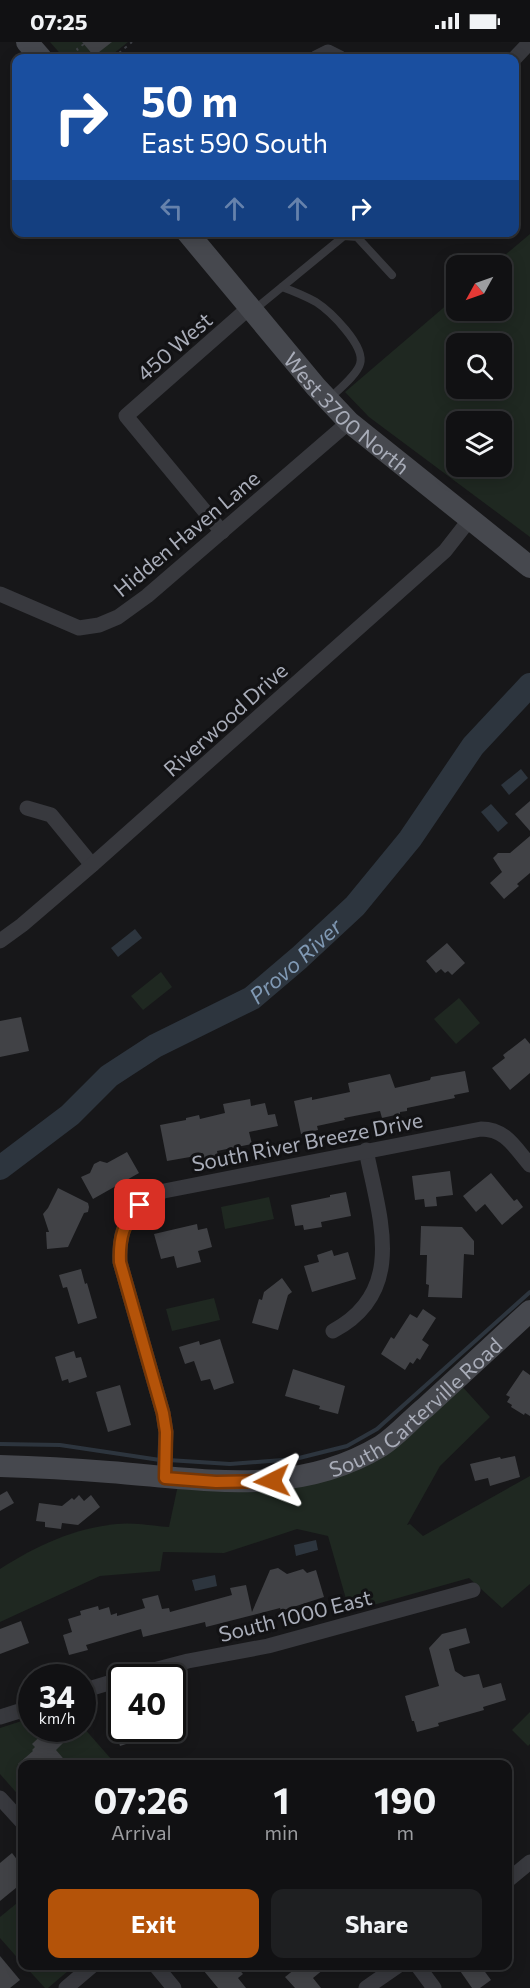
<!DOCTYPE html>
<html lang="en">
<head>
<meta charset="utf-8">
<style>
  body { margin:0; font-family:Commissioner,sans-serif; background:#1e1f21; color:#f1f3f6; height:100vh; display:flex; flex-direction:column; font-size:22px; white-space:nowrap }
  * { box-sizing:border-box; margin:0 }
  p { font-size:20px; color:#9c9da0 }
  .icon { flex:none; width:33px; height:33px; fill:none; stroke:currentColor; stroke-width:2; stroke-linecap:round; stroke-linejoin:round }
  .map { position:relative; flex:1; overflow:hidden }
  .panel { position:absolute; left:18px; top:1718px; width:494px; height:210px; display:flex; flex-direction:column; background:#111113; border-radius:12px; box-shadow:0 3px 15px #0003,0 0 0 2px #303133 }
  .panel>* { flex:none }
  .hud { position:absolute; left:12px; top:12px; width:507px; height:183px; border-radius:12px; box-shadow:0 3px 15px #0003,0 0 0 2px #303133; background:#1a4fa0; color:#fff; overflow:hidden }
  .needle { width:39px; rotate:230deg }
  .controls { position:absolute; left:446px; top:213px; display:grid; gap:12px }
  .controls a { display:grid; place-items:center; width:66px; height:66px; border-radius:12px; background:#111113; box-shadow:0 3px 15px #0003,0 0 0 2px #303133; font-size:30px }
  .speed { position:absolute; left:18px; top:1622px; display:flex; gap:12px; font-size:30px; font-weight:700; text-align:center }
  .speed>* { display:grid; place-content:center; width:78px; height:78px; border-radius:50%; background:#111113; box-shadow:0 3px 15px #0003,0 0 0 2px #303133; line-height:1 }
  .speed small { font-size:15px; font-weight:400 }
  .speed .limit { border:3px solid #111; border-radius:9px; background:#fff; color:#111 }
  .pin { position:absolute; display:grid; place-items:center; width:51px; height:51px; color:#fff; margin:-26px; border-radius:12px; box-shadow:0 3px 9px #0006 }
  .me { position:absolute; width:66px; margin:-33px; rotate:267deg; stroke-linejoin:round; filter:drop-shadow(0 0 4px #0008) }
  .turn { display:flex; align-items:center; gap:21px; height:126px; padding:0 30px; font-size:27px }
  .turn .icon { width:78px; height:78px; stroke-width:2.5 }
  .turn b { display:block; font-size:42px; line-height:51px }
  .lanes { display:flex; align-items:center; height:57px; padding:0 30px; background:#0003; justify-content:center; gap:30px; direction:ltr }
  .lanes .off { opacity:.35 }
  .eta { display:flex; justify-content:space-evenly; align-items:center; height:102px; text-align:center }
  .eta b { font-size:36px; font-weight:700; line-height:42px }
  .button { display:flex; gap:12px; margin-top:auto; padding:12px 30px }
  .button a { flex:1; height:69px; border-radius:12px; background:#b45309; color:#fff; font-size:24px; font-weight:700; line-height:69px; text-align:center }
  .button a+a { background:#1e1f21; color:#f1f3f6 }
  .status { display:flex; justify-content:space-between; align-items:center; height:42px; padding:0 30px; background:#111113; direction:ltr }
  .status svg { height:16px; fill:currentColor }
  .map>svg:first-child { display:block }
  .green { fill:#1f2821; fill-rule:evenodd }
  .water { fill:#2d353e }
  .lines { fill:none; stroke-linecap:round; stroke-linejoin:round }
  .stream { stroke:#2d353e; stroke-width:4 }
  .river { stroke:#2d353e; stroke-width:24 }
  .building { fill:#414246 }
  .path { stroke:#3e4045; stroke-width:2; stroke-dasharray:3 4.5; stroke-linecap:butt }
  .lane { stroke:#38393e; stroke-width:8 }
  .street { stroke:#38393e; stroke-width:15 }
  .secondary { stroke:#46484e; stroke-width:22 }
  .route-casing { stroke:#753606; stroke-width:15 }
  .route { stroke:#b45309; stroke-width:10 }
  .labels { text-anchor:middle; dominant-baseline:central; stroke-width:6; stroke-linejoin:round; paint-order:stroke }
  .street-label { font-size:21px; fill:#a9adb9; stroke:#121214 }
  .water-label { font-size:22px; font-style:italic; fill:#8099b4; stroke:#121214 }
</style>
</head>
<body>
<div class="status"><b>07:25</b><svg viewBox="0 0 49 12"><path d="M0 12V9h3v3zM5 12V6h3v6zM10 12V3h3v9zM15 12V0h3v12zM26 1h20v11H26zM47 4h2v5h-2z"/></svg></div>
<div class="map">
<svg width="530" height="1946" viewBox="0 0 530 1946">
  <rect width="100%" height="100%" fill="#171719"/>
  <g class="green">
    <path d="M 50,0 L 128,0 L 108,16 L 64,16 Z"/>
    <path d="M 530,192 L 530,495 L 369,375 L 345,350 L 456,255 L 456,268 L 501,268 L 501,224 L 493,223 ZM 456,302 L 501,302 L 501,346 L 456,346 ZM 456,380 L 501,380 L 501,424 L 456,424 Z"/>
    <path d="M 161,930 L 172,945 L 143,968 L 131,954 Z"/>
    <path d="M 459,956 L 480,981 L 456,1002 L 434,977 Z"/>
    <path d="M 269,1155 L 274,1177 L 225,1187 L 221,1165 Z"/>
    <path d="M 214,1256 L 220,1278 L 172,1289 L 166,1267 Z"/>
    <path d="M 459,1341 L 490,1375 L 440,1424 L 407,1483 L 410,1482 L 423,1494 L 530,1434 L 530,1542 L 502,1566 L 469,1536 L 359,1567 L 350,1571 L 328,1494 L 297,1487 L 224,1511 L 163,1510 L 160,1529 L 100,1534 L 0,1580 L 0,1527 C 36,1504 74,1486 117,1482 C 133,1480 152,1484 169,1485 L 178,1443 L 306,1442 Z"/>
    <path d="M 530,1670 L 530,1702 L 528,1704 L 512,1688 Z"/>
    <path d="M 31,1676 L 32,1686 L 83,1685 L 112,1718 L 108,1722 L 22,1722 L 22,1757 L 0,1732 L 0,1686 Z"/>
    <path d="M 22,1857 L 22,1921 L 0,1896 L 0,1875 Z"/>
    <path d="M 24,1923 L 75,1923 L 48,1946 L 45,1946 Z"/>
  </g>
  <g class="water">
    <path d="M 521,727 L 528,736 L 509,753 L 501,743 Z"/>
    <path d="M 491,762 L 508,781 L 498,790 L 481,770 Z"/>
    <path d="M 135,887 L 142,896 L 118,915 L 111,906 Z"/>
    <path d="M 316,1498 L 318,1508 L 296,1514 L 294,1503 Z"/>
    <path d="M 215,1533 L 217,1544 L 195,1549 L 192,1538 Z"/>
  </g>
  <g class="lines">
    <g class="stream">
      <path d="M 0,1402 L 60,1403 L 160,1418"/>
      <path d="M 168,1418 L 230,1422 L 295,1417 L 347,1404 L 377,1387 L 530,1250"/>
    </g>
    <path class="river" id="s1" d="M 0,1126 L 70,1073 L 109,1034 L 155,1004 L 252,956 L 299,916 L 355,864 L 410,797 L 473,704 L 530,643"/>
  </g>
  <g class="building">
    <path d="M 82,0 L 112,0 L 94,14 Z"/>
    <path d="M 530,759 L 530,789 L 515,772 Z"/>
    <path d="M 530,794 L 530,831 L 517,842 L 519,844 L 504,857 L 490,841 L 502,830 L 493,816 L 498,811 L 510,811 Z"/>
    <path d="M 447,901 L 465,921 L 452,933 L 448,929 L 445,931 L 441,927 L 436,931 L 426,919 Z"/>
    <path d="M 21,975 L 29,1009 L 0,1015 L 0,979 Z"/>
    <path d="M 525,996 L 530,1002 L 530,1031 L 510,1048 L 492,1026 L 505,1016 L 503,1013 Z"/>
    <path d="M 465,1029 L 469,1050 L 454,1053 L 455,1056 L 407,1066 L 407,1069 L 400,1070 L 400,1072 L 382,1076 L 380,1069 L 344,1076 L 345,1078 L 317,1084 L 318,1088 L 301,1092 L 294,1059 L 312,1055 L 312,1058 L 350,1050 L 348,1041 L 390,1032 L 395,1046 L 430,1038 L 431,1035 Z"/>
    <path d="M 250,1057 L 251,1064 L 265,1061 L 268,1073 L 275,1072 L 278,1084 L 249,1090 L 252,1102 L 217,1109 L 218,1114 L 191,1119 L 190,1115 L 167,1119 L 160,1083 L 186,1078 L 186,1076 L 199,1073 L 200,1077 L 225,1071 L 223,1062 Z"/>
    <path d="M 127,1110 L 139,1131 L 93,1157 L 81,1135 L 90,1131 L 94,1122 L 100,1119 L 107,1121 Z"/>
    <path d="M 450,1129 L 453,1153 L 436,1155 L 437,1164 L 425,1165 L 424,1157 L 415,1158 L 412,1134 Z"/>
    <path d="M 491,1131 L 514,1159 L 517,1157 L 523,1165 L 502,1183 L 485,1162 L 476,1170 L 463,1154 Z"/>
    <path d="M 58,1146 L 88,1161 L 89,1165 L 88,1170 L 84,1171 L 68,1205 L 47,1207 L 46,1190 L 49,1190 L 43,1172 L 48,1166 Z"/>
    <path d="M 346,1150 L 351,1174 L 321,1180 L 322,1185 L 304,1188 L 303,1183 L 295,1184 L 291,1163 L 330,1155 L 330,1153 Z"/>
    <path d="M 197,1182 L 198,1188 L 207,1186 L 212,1205 L 198,1209 L 201,1220 L 177,1226 L 174,1214 L 161,1217 L 154,1192 Z"/>
    <path d="M 421,1184 L 462,1185 L 474,1199 L 474,1213 L 464,1212 L 462,1256 L 428,1255 L 429,1243 L 426,1242 L 427,1213 L 420,1213 Z"/>
    <path d="M 332,1208 L 334,1214 L 348,1210 L 356,1237 L 312,1250 L 304,1224 L 319,1220 L 317,1213 Z"/>
    <path d="M 81,1227 L 85,1242 L 87,1241 L 97,1276 L 78,1282 L 67,1245 L 63,1246 L 59,1233 Z"/>
    <path d="M 282,1236 L 292,1250 L 288,1253 L 278,1288 L 252,1281 L 259,1257 L 262,1258 L 264,1250 Z"/>
    <path d="M 423,1267 L 436,1276 L 422,1298 L 429,1303 L 420,1318 L 417,1316 L 413,1322 L 410,1320 L 405,1328 L 381,1312 L 391,1295 L 394,1297 L 410,1272 L 417,1276 Z"/>
    <path d="M 220,1297 L 234,1341 L 214,1348 L 210,1337 L 201,1339 L 194,1319 L 185,1322 L 179,1305 L 199,1299 L 200,1303 Z"/>
    <path d="M 74,1309 L 76,1316 L 81,1315 L 87,1335 L 69,1341 L 68,1337 L 62,1339 L 55,1315 Z"/>
    <path d="M 293,1327 L 345,1344 L 338,1372 L 319,1367 L 320,1364 L 285,1354 Z"/>
    <path d="M 523,1328 L 530,1333 L 530,1374 L 525,1371 L 524,1373 L 511,1365 L 512,1363 L 507,1360 L 510,1355 L 506,1353 Z"/>
    <path d="M 120,1343 L 131,1383 L 108,1390 L 96,1350 Z"/>
    <path d="M 515,1414 L 520,1435 L 490,1444 L 488,1436 L 475,1439 L 470,1422 L 500,1415 L 501,1417 Z"/>
    <path d="M 7,1449 L 14,1461 L 0,1469 L 0,1453 Z"/>
    <path d="M 79,1453 L 84,1459 L 91,1453 L 100,1465 L 78,1483 L 62,1481 L 61,1487 L 45,1485 L 45,1480 L 36,1479 L 39,1461 L 62,1464 L 72,1456 L 74,1458 Z"/>
    <path d="M 278,1526 L 287,1532 L 303,1527 L 307,1531 L 316,1528 L 324,1555 L 281,1569 L 280,1566 L 206,1585 L 205,1580 L 143,1595 L 141,1587 L 86,1603 L 88,1608 L 69,1613 L 63,1593 L 72,1590 L 68,1577 L 81,1573 L 80,1569 L 98,1564 L 99,1568 L 109,1565 L 111,1573 L 117,1571 L 117,1574 L 145,1566 L 142,1557 L 158,1553 L 162,1567 L 169,1566 L 170,1570 L 232,1553 L 230,1546 L 246,1543 L 252,1570 L 270,1528 Z"/>
    <path d="M 21,1579 L 29,1601 L 0,1612 L 0,1587 Z"/>
    <path d="M 466,1586 L 470,1601 L 449,1607 L 455,1629 L 464,1635 L 479,1632 L 483,1646 L 501,1641 L 506,1658 L 483,1665 L 484,1668 L 438,1681 L 439,1684 L 417,1690 L 414,1679 L 412,1679 L 405,1654 L 439,1644 L 429,1606 L 442,1592 Z"/>
    <path d="M 49,1686 L 63,1701 L 56,1708 L 68,1722 L 18,1722 L 33,1709 L 32,1708 L 35,1705 L 32,1702 Z"/>
    <path d="M 114,1686 L 168,1686 L 169,1688 L 120,1704 Z"/>
    <path d="M 12,1811 L 22,1824 L 22,1841 L 0,1859 L 0,1821 Z"/>
    <path d="M 0,1914 L 20,1938 L 10,1946 L 0,1946 Z"/>
    <path d="M 199,1923 L 235,1923 L 243,1932 L 238,1936 L 246,1946 L 218,1946 Z"/>
    <path d="M 300,1923 L 329,1923 L 313,1936 L 321,1946 L 295,1946 L 285,1935 Z"/>
    <path d="M 456,1923 L 480,1923 L 491,1938 L 480,1946 L 472,1946 Z"/>
  </g>
  <g class="lines">
    <g class="path">
      <path d="M 84,2 L 77,7 L 84,16"/>
      <path d="M 113,16 L 132,0"/>
    </g>
    <g class="lane">
      <path d="M 282,245 C 293,249 305,254 316,260 C 330,269 366,304 360,322 C 357,333 337,349 329,357"/>
      <path d="M 254,268 L 344,194 L 357,195 L 392,233"/>
    </g>
    <g class="street">
      <path d="M 316,16 L 328,10 L 340,16"/>
      <path d="M 514,17 L 530,0"/>
      <path d="M 222,490 L 126,374 L 250,265"/>
      <path d="M 0,552 L 79,586 L 99,583 L 118,575 L 147,554 L 349,380"/>
      <path d="M 27,766 L 51,773 L 92,823"/>
      <path d="M 0,899 L 22,883 L 92,823 L 445,509 L 470,477"/>
      <path d="M 333,1289 C 408,1249 379,1175 366,1108"/>
      <path d="M 164,1436 L 166,1390 L 163,1371 L 120,1220 C 118,1184 130,1164 164,1149 L 481,1087 C 506,1087 515,1106 530,1123"/>
      <path d="M 127,1635 L 188,1619 L 268,1604 L 473,1548"/>
      <path d="M 82,1649 L 122,1637"/>
      <path d="M 0,1675 L 32,1665"/>
      <path d="M 0,1756 L 22,1780"/>
      <path d="M 507,1839 L 530,1820"/>
      <path d="M 155,1923 L 174,1946"/>
      <path d="M 417,1923 L 434,1946"/>
      <path d="M 66,1946 L 93,1923"/>
      <path d="M 366,1946 L 399,1923"/>
    </g>
    <g class="secondary">
      <path d="M 27,0 L 41,16"/>
      <path id="s2" d="M 187,190 L 316,345 L 349,380 L 530,525"/>
      <path id="s3" d="M 0,1424 C 36,1425 73,1427 109,1430 C 203,1437 295,1456 381,1404 C 397,1394 411,1377 426,1365 C 461,1333 495,1301 530,1269"/>
    </g>
  </g>
  <g class="lines">
    <defs>
      <path id="route" d="M 140,1163 C 123,1180 119,1197 120,1220 L 163,1371 L 166,1390 L 165,1436 L 216,1440 L 272,1439"/>
    </defs>
    <use href="#route" class="route-casing"/>
    <use href="#route" class="route"/>
  </g>
  <g class="labels">
    <g class="street-label">
      <text transform="translate(174 304) rotate(-41)">450 West</text>
      <text stroke="none"><textPath href="#s2" startOffset="242">West 3700 North</textPath></text>
      <text transform="translate(186 491) rotate(-40)">Hidden Haven Lane</text>
      <text transform="translate(225 677) rotate(-42)">Riverwood Drive</text>
      <text transform="translate(307 1099) rotate(-11)">South River Breeze Drive</text>
      <text stroke="none"><textPath href="#s3" startOffset="438">South Carterville Road</textPath></text>
      <text transform="translate(295 1573) rotate(-14)">South 1000 East</text>
    </g>
    <g class="water-label">
      <text stroke="none"><textPath href="#s1" startOffset="363">Provo River</textPath></text>
    </g>
  </g>
</svg>
<div class="controls">
<a><svg class="needle" viewBox="-14 -14 28 28"><path d="M0-13l5 13h-10z" fill="#e53935"/><path d="M0 13l5-13h-10z" fill="#9c9da0"/></svg></a>
<a><svg class="icon" aria-label="search" viewBox="0 0 24 24"><circle cx="10" cy="10" r="6"/><path d="M15 15l6 6"/></svg></a>
<a><svg class="icon" aria-label="layers" viewBox="0 0 24 24"><path d="M12 4l9 5-9 5-9-5zM3 14l9 5 9-5"/></svg></a>
</div>
<div class="speed"><div>34<small>km/h</small></div><div class="limit">40</div></div>
<div class="pin" style="left:140px;top:1163px;background:#d93025"><svg class="icon" aria-label="arrive" viewBox="0 0 24 24"><path d="M6 21V4h12l-3 4 3 4H6"/></svg></div>
<svg class="me" style="left:272px;top:1439px" viewBox="-20 -20 40 40"><path d="M0-17L14 15 0 8-14 15z" fill="#b45309" stroke="#fff" stroke-width="4"/></svg>
<div class="hud">
<div class="turn"><svg class="icon" aria-label="right" viewBox="0 0 24 24"><path d="M7 20v-9h11M14 6l5 5-5 5"/></svg><div><b>50 m</b>East 590 South</div></div>
<div class="lanes"><svg class="icon off" aria-label="left" viewBox="0 0 24 24"><path d="M17 20v-9H6M10 6l-5 5 5 5"/></svg><svg class="icon off" aria-label="ahead" viewBox="0 0 24 24"><path d="M12 20V5M6 11l6-6 6 6"/></svg><svg class="icon off" aria-label="ahead" viewBox="0 0 24 24"><path d="M12 20V5M6 11l6-6 6 6"/></svg><svg class="icon" aria-label="right" viewBox="0 0 24 24"><path d="M7 20v-9h11M14 6l5 5-5 5"/></svg></div>
</div>
<section class="panel">
<div class="eta">
<div><b>07:26</b><p>Arrival</p></div>
<div><b>1</b><p>min</p></div>
<div><b>190</b><p>m</p></div>
</div>
<div class="button"><a>Exit</a><a>Share</a></div>
</section>
</div>
</body>
</html>
